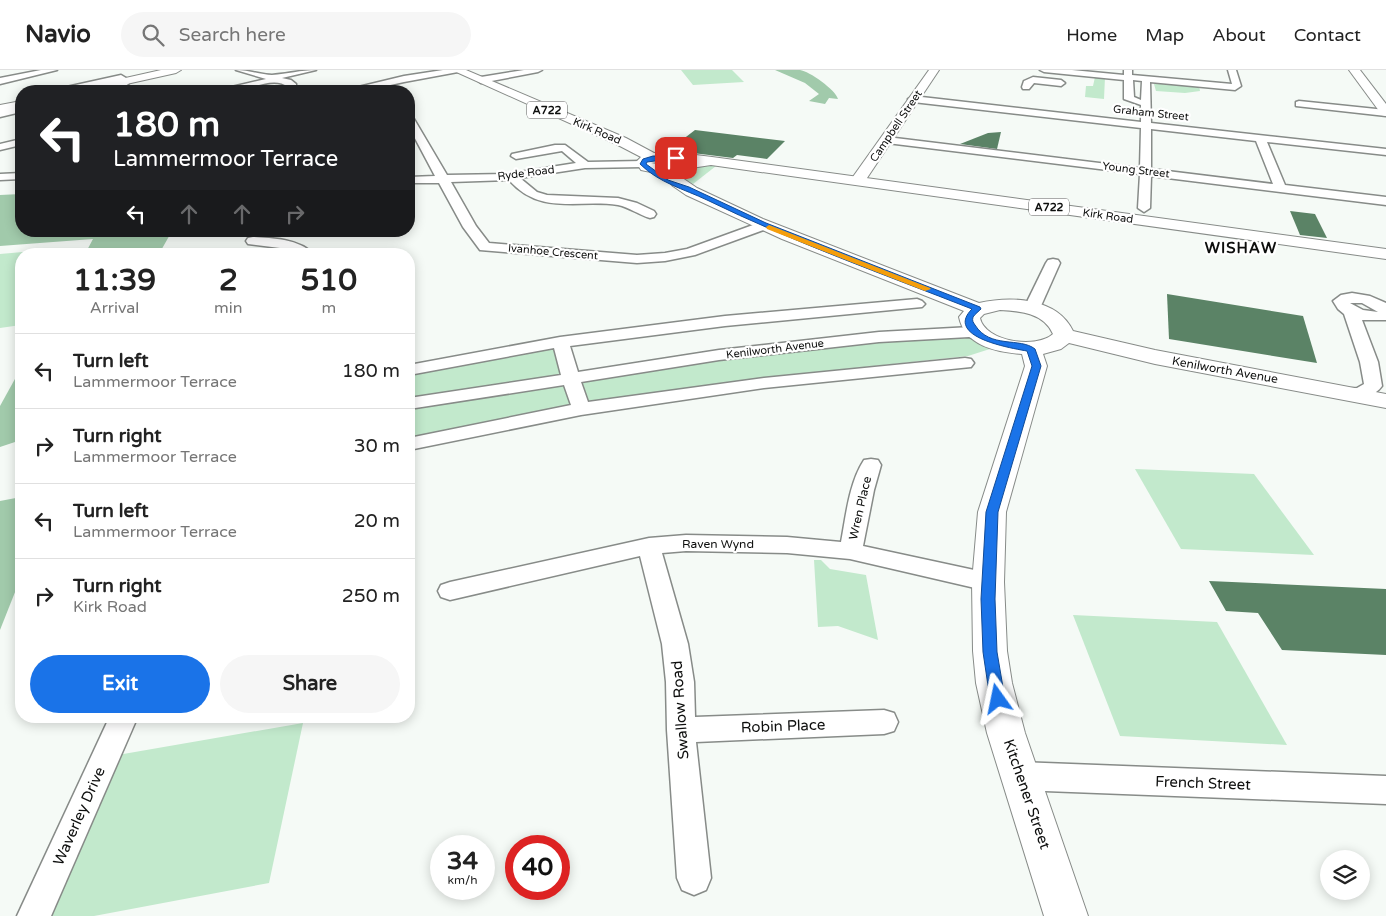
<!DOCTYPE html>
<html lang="en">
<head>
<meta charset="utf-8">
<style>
  body { margin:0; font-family:"Varela Round",sans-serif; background:#f6f6f6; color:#222; height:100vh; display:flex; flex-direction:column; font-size:19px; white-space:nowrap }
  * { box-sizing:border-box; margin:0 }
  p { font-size:16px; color:#767676 }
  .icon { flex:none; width:28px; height:28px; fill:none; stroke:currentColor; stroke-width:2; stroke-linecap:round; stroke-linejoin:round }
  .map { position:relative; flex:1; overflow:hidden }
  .details { position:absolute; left:15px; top:178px; width:400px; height:475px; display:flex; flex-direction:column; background:#fff; border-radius:20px; box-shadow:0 2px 12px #0003 }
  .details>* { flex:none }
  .top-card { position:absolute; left:15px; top:15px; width:400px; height:152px; border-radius:20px; box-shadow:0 2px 12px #0003; background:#202124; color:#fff; overflow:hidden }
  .tools { position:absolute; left:1320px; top:780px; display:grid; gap:10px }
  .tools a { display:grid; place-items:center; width:50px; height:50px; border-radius:50%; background:#fff; box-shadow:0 2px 12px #0003; font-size:25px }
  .speed { position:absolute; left:430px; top:765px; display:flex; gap:10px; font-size:25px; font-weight:700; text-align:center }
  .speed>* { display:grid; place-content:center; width:65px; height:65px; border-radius:50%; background:#fff; box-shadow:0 2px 12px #0003; line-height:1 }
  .speed small { font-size:12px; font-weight:400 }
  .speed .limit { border:8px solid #d22; background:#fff; color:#111 }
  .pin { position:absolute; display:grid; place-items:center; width:42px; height:42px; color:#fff; margin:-21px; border-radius:10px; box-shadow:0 2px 8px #0006 }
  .me { position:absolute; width:55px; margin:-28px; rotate:348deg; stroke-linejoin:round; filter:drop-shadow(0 0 4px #0008) }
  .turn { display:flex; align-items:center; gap:18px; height:105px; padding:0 15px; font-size:22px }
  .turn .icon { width:65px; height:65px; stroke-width:2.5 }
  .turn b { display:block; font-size:35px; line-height:42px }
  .lanes { display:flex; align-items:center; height:48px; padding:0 15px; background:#0003; justify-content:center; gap:25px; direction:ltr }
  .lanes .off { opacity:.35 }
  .eta { display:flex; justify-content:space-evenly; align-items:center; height:85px; text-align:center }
  .eta b { font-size:30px; font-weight:800; line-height:35px }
  .button { display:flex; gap:10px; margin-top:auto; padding:10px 15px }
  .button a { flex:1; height:58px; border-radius:30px; background:#1a73e8; color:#fff; font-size:20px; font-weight:800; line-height:58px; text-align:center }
  .button a+a { background:#f6f6f6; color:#222 }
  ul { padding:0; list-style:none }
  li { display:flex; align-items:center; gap:15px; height:75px; padding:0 15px; border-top:1px solid #e0e0e0 }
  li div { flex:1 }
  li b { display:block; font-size:19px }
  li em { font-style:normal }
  header { display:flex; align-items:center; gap:30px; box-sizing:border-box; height:70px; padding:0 25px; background:#fff; border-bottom:1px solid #e0e0e0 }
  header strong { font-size:24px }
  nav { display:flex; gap:28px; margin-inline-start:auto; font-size:18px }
  .search { width:350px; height:45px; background:#f6f6f6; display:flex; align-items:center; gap:12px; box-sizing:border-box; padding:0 18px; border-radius:28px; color:#767676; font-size:19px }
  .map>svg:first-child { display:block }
  .green { fill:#c2e9cc }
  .forest { fill:#a1caab }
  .building { fill:#5b8366 }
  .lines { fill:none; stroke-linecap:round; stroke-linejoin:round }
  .street-casing { stroke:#878b88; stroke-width:3 }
  .secondary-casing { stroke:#878b88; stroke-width:2 }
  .primary-casing { stroke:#878b88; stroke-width:2 }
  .street { fill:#fff; fill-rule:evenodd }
  .secondary { fill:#fff; fill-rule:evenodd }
  .primary { fill:#fff; fill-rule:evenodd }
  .route { fill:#1a73e8; stroke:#114b97 }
  .slow { fill:#f59e0b }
  .labels { text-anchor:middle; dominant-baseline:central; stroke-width:4.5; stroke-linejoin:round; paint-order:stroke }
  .shield { fill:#fff; stroke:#565656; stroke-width:1 }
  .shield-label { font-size:11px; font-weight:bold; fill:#0d0e0d }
  .far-street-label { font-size:11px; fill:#0d0e0d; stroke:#fff }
  .street-label { font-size:12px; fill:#0d0e0d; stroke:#fff }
  .far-district-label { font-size:15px; font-weight:bold; letter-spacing:1px; fill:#0d0e0d; stroke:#fff }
  .near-street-label { font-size:15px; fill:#0d0e0d; stroke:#fff }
</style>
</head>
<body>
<header>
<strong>Navio</strong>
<div class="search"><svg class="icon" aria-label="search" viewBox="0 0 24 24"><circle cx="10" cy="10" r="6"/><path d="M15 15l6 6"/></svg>Search here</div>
<nav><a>Home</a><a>Map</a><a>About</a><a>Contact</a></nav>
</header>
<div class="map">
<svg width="1386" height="846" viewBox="0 0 1386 846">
  <rect width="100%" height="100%" fill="#f5faf6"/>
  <g class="green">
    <path d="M 681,0 L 732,0 L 744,12 L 693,15 Z"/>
    <path d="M 1095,7 L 1105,7 L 1104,29 L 1085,27 L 1086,16 L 1093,16 Z"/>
    <path d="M 1164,12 L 1199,16 L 1200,21 L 1185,23 L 1156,21 L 1154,14 Z"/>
    <path d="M 706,95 L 716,96 L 693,114 L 681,107 L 678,102 L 681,99 Z"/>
    <path d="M 68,178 L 64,184 L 21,184 L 21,255 L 0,258 L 0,184 Z"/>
    <path d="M 980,265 L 993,278 L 968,286 L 762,308 L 585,334 L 577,312 L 721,287 L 880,270 Z"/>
    <path d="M 555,277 L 563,306 L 409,331 L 409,303 Z"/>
    <path d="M 564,312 L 573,337 L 409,369 L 409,337 Z"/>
    <path d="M 1135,399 L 1254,404 L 1314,485 L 1181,479 Z"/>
    <path d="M 814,490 L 821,490 L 830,499 L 866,505 L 878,570 L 838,556 L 818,557 Z"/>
    <path d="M 1073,545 L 1217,552 L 1287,675 L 1120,666 Z"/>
    <path d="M 303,653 L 269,813 L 94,846 L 34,846 L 106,687 Z"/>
  </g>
  <g class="forest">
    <path d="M 775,0 C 783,0 792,0 800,0 C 809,1 836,20 838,29 L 829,28 L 825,34 L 809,31 L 819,24 L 805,13 Z"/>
    <path d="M 21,124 L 21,161 L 172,161 L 159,184 L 85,184 L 93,169 L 0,176 L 0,125 Z"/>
    <path d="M 21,298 L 21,370 L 0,377 L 0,336 Z"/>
    <path d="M 21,427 L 21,507 L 0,560 L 0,431 Z"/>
  </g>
  <g class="building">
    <path d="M 695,60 L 785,71 L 767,89 L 737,85 L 733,88 L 669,80 Z"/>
    <path d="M 1001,62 L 997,79 L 960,74 L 988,63 Z"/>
    <path d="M 1290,141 L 1315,144 L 1327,168 L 1300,165 Z"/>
    <path d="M 1167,224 L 1303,246 L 1317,293 L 1169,269 Z"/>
    <path d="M 1209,511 L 1386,519 L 1386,585 L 1282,580 L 1258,543 L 1226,541 Z"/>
  </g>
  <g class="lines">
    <defs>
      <g id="street">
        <path d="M 41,0 L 57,0 L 0,14 L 0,8 Z"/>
        <path d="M 236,0 C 248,0 263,5 272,5 C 287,4 301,0 316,0 L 282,8 L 291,10 L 296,14 L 296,21 L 288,21 L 288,17 C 275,6 253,18 238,21 C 233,22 227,21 222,21 L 223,19 L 266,9 Z"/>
        <path d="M 443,0 L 462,0 L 458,2 L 404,12 L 363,21 L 349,21 L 350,19 L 404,6 Z"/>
        <path d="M 524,0 L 542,0 L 538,2 L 481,13 L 477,10 L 481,7 Z"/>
        <path d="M 1040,0 L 1072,0 L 1124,5 L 1124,0 L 1132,0 L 1132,5 L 1232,14 L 1228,0 L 1236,0 L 1241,16 L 1235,20 L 1150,12 L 1151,53 L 1386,79 L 1386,85 L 1267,72 L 1285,115 L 1386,127 L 1386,135 L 1151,106 L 1150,138 L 1144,142 L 1138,138 L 1140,104 L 887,73 L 882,70 L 887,67 L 1140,98 L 1141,58 L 913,32 L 908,29 L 913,26 L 1141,52 L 1141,35 L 1124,29 L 1124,10 L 1044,2 ZM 1133,10 L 1142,11 L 1141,30 L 1134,27 ZM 1151,59 L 1256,71 L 1273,114 L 1151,99 Z"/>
        <path d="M 121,5 L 131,11 C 123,21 109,22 97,21 L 121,12 L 73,21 L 58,21 L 62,18 Z"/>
        <path d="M 1033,7 L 1061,10 L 1065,13 L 1061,16 L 1034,13 L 1029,19 L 1023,19 L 1022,17 L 1024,11 Z"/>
        <path d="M 1299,31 L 1386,40 L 1386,46 L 1296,36 L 1296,32 Z"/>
        <path d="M 21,36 L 21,42 L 0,47 L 0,41 Z"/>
        <path d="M 409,46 L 414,49 L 447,105 L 507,104 L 576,93 L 562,81 L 516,89 L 511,86 L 512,84 L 555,75 L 565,75 L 588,92 L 643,91 L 649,94 L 643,97 L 585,98 L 520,108 L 537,122 L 547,125 L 618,128 L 637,133 L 654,141 L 656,144 L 654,147 L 650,148 C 639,145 629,137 618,135 C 577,129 541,146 509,110 L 451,112 L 476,156 L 489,173 L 637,185 L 665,183 L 687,179 L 764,151 L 771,155 L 769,158 L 695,185 L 665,191 L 637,193 L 480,180 L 463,157 L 439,113 L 409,113 L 409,107 L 435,106 L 409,57 Z"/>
        <path d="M 21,69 L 21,75 L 0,80 L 0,74 Z"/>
        <path d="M 21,103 L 21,109 L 0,110 L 0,104 Z"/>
        <path d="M 253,167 C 271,168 300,169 313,184 L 296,184 L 280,178 L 248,174 L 246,171 L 248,168 Z"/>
        <path d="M 1053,189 L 1058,190 L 1060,193 L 1040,238 L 1038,241 L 1026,241 L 1024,238 L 1046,193 L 1048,190 Z"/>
        <path d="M 1352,223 L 1370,226 L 1386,233 L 1386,250 L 1362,250 L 1378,292 L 1382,316 C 1373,329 1354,330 1341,327 L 1338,323 L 1341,319 L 1357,318 L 1364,314 L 1360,292 L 1344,244 L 1338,239 L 1333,231 L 1341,225 ZM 1350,233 L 1362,233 L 1378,242 L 1363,240 Z"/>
        <path d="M 917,229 L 922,231 L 925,234 L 922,237 L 725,256 L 570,276 L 578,302 L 719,280 L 879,262 L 971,257 L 987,263 L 989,266 L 987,269 L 981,271 L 969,267 L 879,272 L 719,290 L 581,312 L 588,332 L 764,308 L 965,288 L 971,289 L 974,293 L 971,297 L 764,318 L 581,345 L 409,380 L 409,368 L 571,335 L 564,315 L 409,339 L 409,328 L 561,305 L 554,278 L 409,305 L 409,295 L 560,267 L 725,246 Z"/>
        <path d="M 871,389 L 878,390 L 881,395 L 874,420 L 863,476 L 988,503 L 996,506 L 1000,512 L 996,518 L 988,521 L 850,489 L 787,483 L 686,481 L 662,483 L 688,574 L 694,612 L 695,647 L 884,640 L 894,643 L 898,652 L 894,661 L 884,664 L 696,672 L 711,808 L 706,820 L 694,825 L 682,820 L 677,808 L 667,660 L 666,612 L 662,574 L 640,486 L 450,530 L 441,527 L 438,521 L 441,515 L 450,512 L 649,468 L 686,465 L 787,467 L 841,472 C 846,446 849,413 864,390 Z"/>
        <path d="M 110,646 L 138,646 L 51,846 L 17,846 Z"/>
        <path d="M 1019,692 L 1386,706 L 1386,734 L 1019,720 L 1008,716 L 1004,706 L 1008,696 Z"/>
      </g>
      <g id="secondary">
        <path d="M 161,0 L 181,0 L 176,3 L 95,21 L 75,21 L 81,18 Z"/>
        <path d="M 929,0 L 939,0 L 863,114 L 853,114 L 850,111 Z"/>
        <path d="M 21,31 L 21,39 L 0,43 L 0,35 Z"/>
        <path d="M 671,94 L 676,95 L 678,105 L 697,118 L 763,149 L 979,233 C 1010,226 1057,227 1073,261 L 1155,280 L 1386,324 L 1386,338 L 1155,294 L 1069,273 L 1061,279 L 1043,284 L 1047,296 L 1006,442 L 1004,512 L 1007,581 L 1012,613 L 1025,663 L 1088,846 L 1044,846 L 987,663 L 976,613 L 973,581 L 972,512 L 978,442 L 1025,296 L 1022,284 C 996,282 965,276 959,247 L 964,241 L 782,169 L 686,125 L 673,116 L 664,106 L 663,99 L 666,95 ZM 1000,240 C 1020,241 1044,243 1053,264 C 1037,279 985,272 980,248 L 984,244 Z"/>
      </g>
      <g id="primary">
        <path d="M 452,0 L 466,0 L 626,68 L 654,83 L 671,82 L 712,87 L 1386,179 L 1386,189 L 711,95 C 687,98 664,106 641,100 L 636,92 L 641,87 L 616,74 ZM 671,90 L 679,91 L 662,95 L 651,93 Z"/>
        <path d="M 1349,0 L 1360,0 L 1386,34 L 1386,46 L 1382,45 Z"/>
      </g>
    </defs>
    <use href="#street" class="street-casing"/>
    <use href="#secondary" class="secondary-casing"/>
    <use href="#primary" class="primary-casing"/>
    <use href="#street" class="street"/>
    <use href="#secondary" class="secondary"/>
    <use href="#primary" class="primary"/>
  </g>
  <path class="route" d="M 653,86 L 676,86 L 679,88 L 647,92 L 646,94 L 668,110 L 689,117 L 766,153 L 980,237 L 981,239 C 979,241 975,244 973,247 C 972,251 973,252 975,255 C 990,279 1020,267 1035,279 L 1041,296 L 998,442 L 995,529 L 997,582 L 1005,629 L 1003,634 L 998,636 L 993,634 L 990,629 L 983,582 L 981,529 L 986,442 L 1032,296 L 1027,281 C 1010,278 944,267 972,239 C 883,204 793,172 707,130 C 684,119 659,113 640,94 L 643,89 Z"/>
  <path class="slow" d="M 769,155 L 930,218 L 931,219 L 925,221 L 767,159 L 766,157 Z"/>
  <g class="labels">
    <g class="shield">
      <rect x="527" y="31.5" width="40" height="17" rx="4"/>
      <rect x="1029" y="128.5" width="40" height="17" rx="4"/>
    </g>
    <g class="shield-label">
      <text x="547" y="40">A722</text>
      <text x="1049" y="137">A722</text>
    </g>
    <g class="far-street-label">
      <text transform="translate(1151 43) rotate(6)">Graham Street</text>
      <text transform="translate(896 56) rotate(-56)">Campbell Street</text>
      <text transform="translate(597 61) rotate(23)">Kirk Road</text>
      <text transform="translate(1136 100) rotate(7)">Young Street</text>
      <text transform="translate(526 103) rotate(-7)">Ryde Road</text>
      <text transform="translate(1108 146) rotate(8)">Kirk Road</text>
      <text transform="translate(553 182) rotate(5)">Ivanhoe Crescent</text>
      <text transform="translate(775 279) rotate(-7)">Kenilworth Avenue</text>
    </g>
    <g class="street-label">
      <text transform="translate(1225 300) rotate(10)">Kenilworth Avenue</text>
      <text transform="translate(860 438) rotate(-77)">Wren Place</text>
      <text x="718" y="474">Raven Wynd</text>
    </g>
    <g class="far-district-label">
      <text x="1241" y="178">WISHAW</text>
    </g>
    <g class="near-street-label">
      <text transform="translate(680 640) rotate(-94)">Swallow Road</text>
      <text transform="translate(783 656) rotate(-2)">Robin Place</text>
      <text transform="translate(1203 713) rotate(2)">French Street</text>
      <text transform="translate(1027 724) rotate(71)">Kitchener Street</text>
      <text transform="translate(79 746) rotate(-66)">Waverley Drive</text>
    </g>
  </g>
</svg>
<div class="tools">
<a><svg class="icon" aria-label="layers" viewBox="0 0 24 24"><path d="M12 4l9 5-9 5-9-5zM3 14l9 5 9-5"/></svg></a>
</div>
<div class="speed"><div>34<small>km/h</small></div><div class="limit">40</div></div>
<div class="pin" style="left:676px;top:88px;background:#d93025"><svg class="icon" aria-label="arrive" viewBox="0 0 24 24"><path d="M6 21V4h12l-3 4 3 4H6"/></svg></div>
<svg class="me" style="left:998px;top:629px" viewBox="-20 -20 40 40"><path d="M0-17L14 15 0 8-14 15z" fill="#1a73e8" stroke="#fff" stroke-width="4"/></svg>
<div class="top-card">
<div class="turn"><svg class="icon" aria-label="left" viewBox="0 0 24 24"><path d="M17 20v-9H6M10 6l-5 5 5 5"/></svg><div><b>180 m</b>Lammermoor Terrace</div></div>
<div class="lanes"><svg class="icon" aria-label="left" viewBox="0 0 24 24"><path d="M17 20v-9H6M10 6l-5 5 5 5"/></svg><svg class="icon off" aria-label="ahead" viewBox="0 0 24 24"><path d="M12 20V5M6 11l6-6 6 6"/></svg><svg class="icon off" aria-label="ahead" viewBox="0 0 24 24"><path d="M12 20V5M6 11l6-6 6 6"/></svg><svg class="icon off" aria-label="right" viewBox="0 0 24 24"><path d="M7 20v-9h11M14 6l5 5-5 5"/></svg></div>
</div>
<section class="details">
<div class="eta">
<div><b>11:39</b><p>Arrival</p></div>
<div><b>2</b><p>min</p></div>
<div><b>510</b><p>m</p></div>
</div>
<ul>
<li><svg class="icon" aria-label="left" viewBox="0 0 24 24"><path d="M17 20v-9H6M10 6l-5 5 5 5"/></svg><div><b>Turn left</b><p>Lammermoor Terrace</p></div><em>180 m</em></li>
<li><svg class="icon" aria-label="right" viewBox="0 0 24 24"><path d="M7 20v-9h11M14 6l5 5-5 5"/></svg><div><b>Turn right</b><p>Lammermoor Terrace</p></div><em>30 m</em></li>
<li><svg class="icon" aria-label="left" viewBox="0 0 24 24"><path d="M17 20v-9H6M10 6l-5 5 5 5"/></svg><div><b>Turn left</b><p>Lammermoor Terrace</p></div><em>20 m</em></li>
<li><svg class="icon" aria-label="right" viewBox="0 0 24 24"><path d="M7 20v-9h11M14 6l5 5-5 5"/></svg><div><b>Turn right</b><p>Kirk Road</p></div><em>250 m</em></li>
</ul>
<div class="button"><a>Exit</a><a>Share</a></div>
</section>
</div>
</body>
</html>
